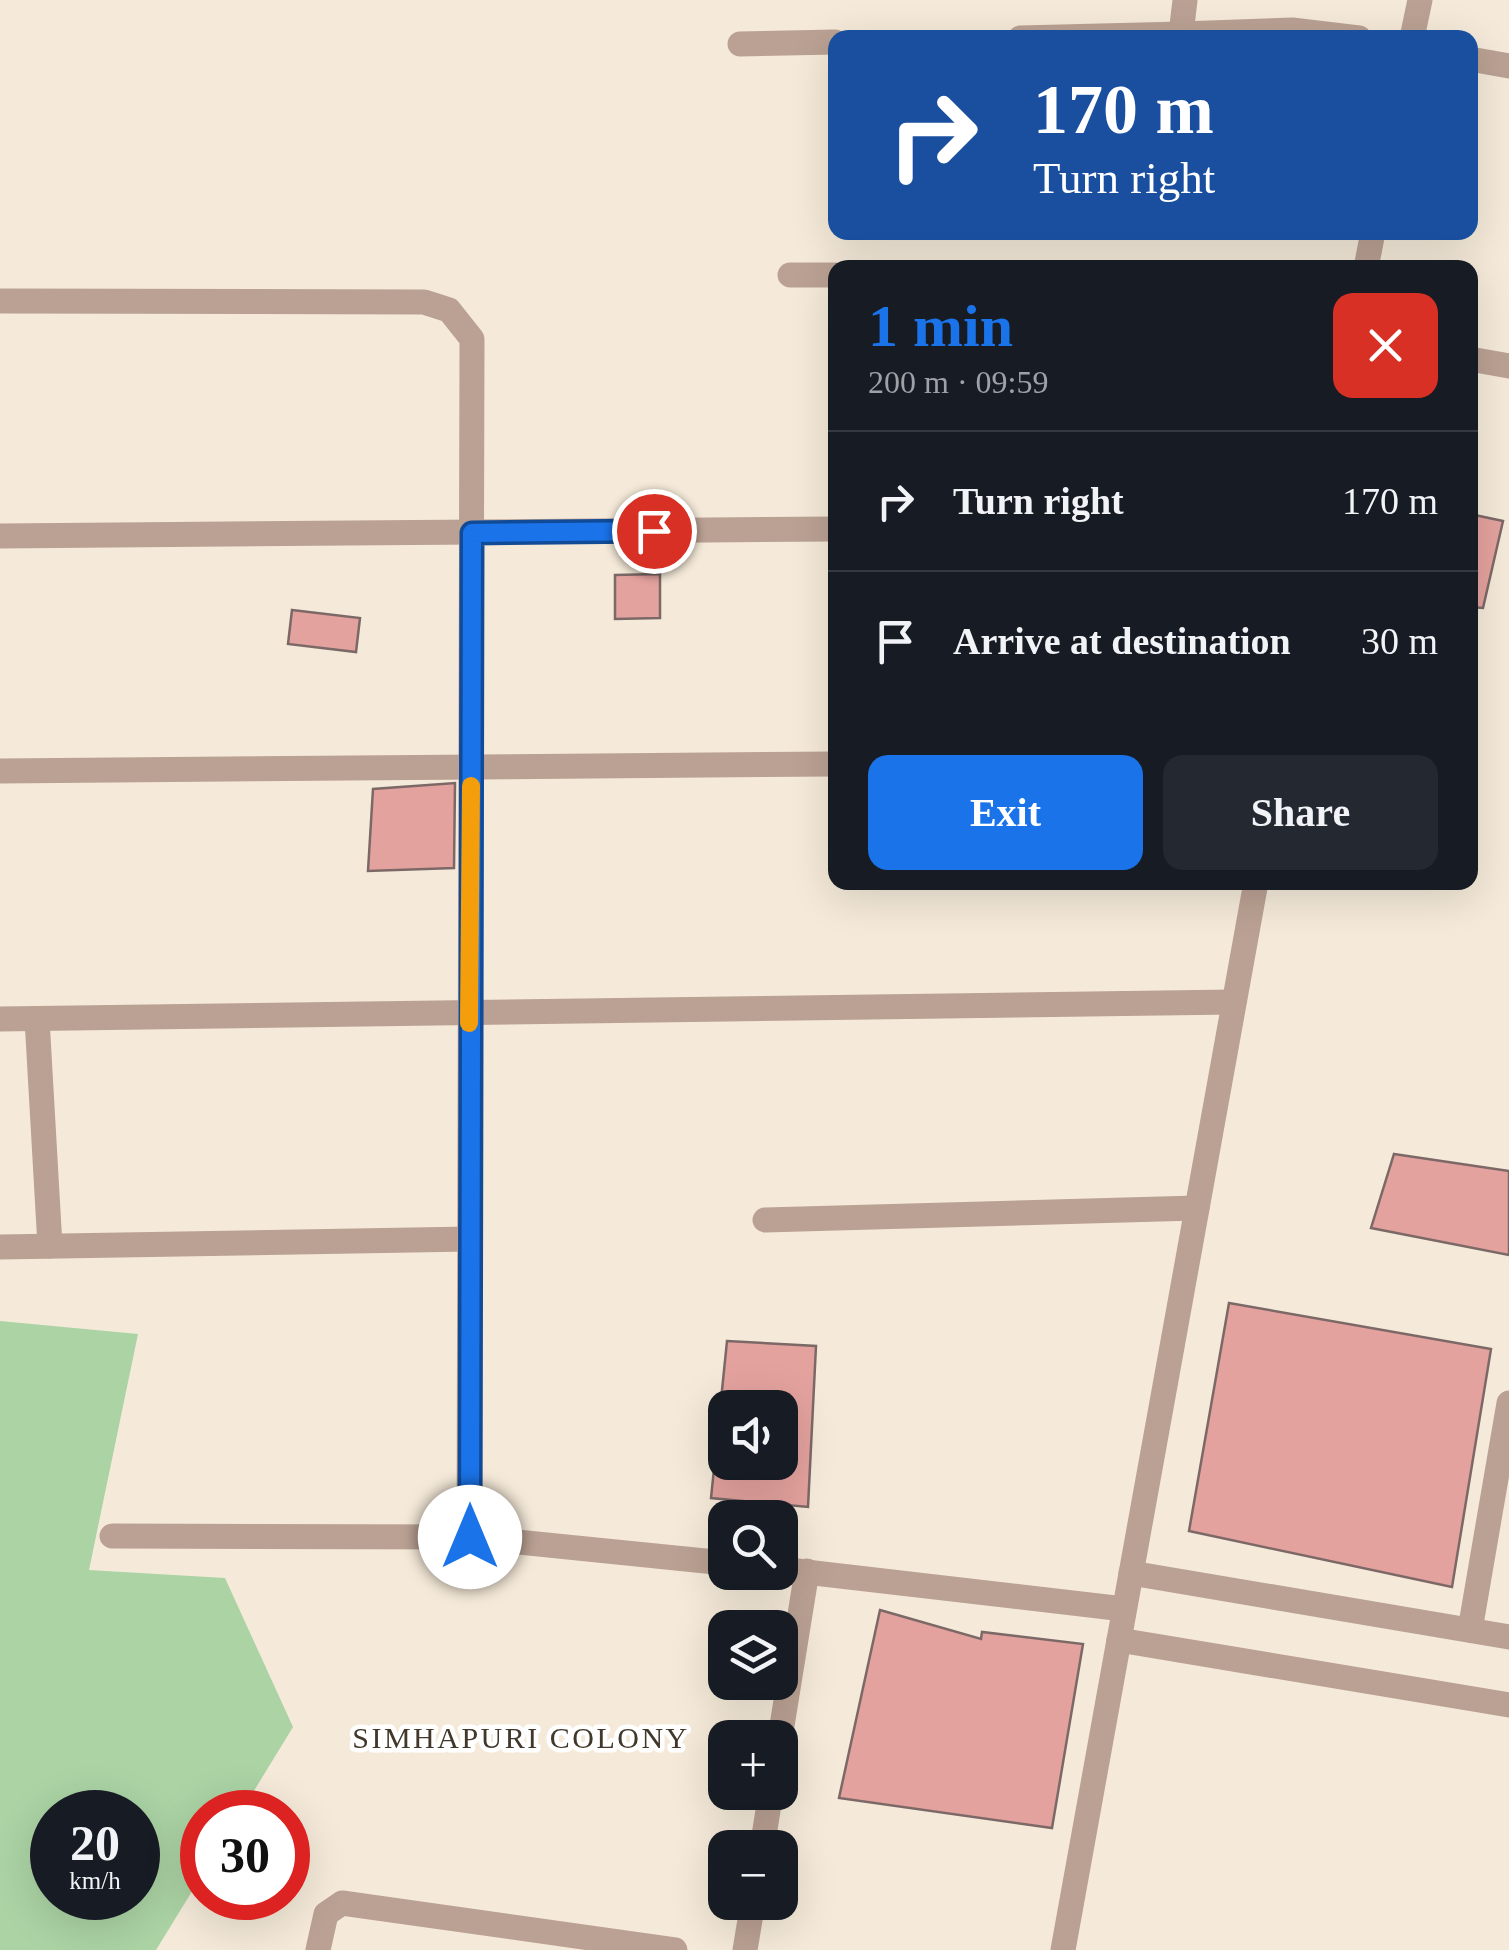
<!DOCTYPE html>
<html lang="en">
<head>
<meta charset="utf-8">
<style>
  body { margin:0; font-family:"Times New Roman",serif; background:#242831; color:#f1f3f6; height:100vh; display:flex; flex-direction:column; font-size:38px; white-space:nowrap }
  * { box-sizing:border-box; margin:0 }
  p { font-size:32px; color:#9ea1a6 }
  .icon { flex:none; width:55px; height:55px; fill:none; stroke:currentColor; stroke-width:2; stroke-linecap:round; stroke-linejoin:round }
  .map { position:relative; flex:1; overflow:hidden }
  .sheet { position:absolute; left:828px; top:260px; width:650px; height:630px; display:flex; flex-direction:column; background:#171b24; border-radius:20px; box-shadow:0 10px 40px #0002 }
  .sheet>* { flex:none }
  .top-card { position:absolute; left:828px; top:30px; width:650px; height:210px; border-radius:20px; box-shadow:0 10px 40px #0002; background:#1a4fa0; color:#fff; overflow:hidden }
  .fabs { position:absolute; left:708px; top:1390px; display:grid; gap:20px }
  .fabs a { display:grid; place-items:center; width:90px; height:90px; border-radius:20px; background:#171b24; box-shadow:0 10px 40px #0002; font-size:50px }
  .speed { position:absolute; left:30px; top:1790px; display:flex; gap:20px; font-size:50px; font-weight:700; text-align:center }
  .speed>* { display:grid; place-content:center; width:130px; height:130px; border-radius:50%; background:#171b24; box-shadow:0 10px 40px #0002; line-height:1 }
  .speed small { font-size:25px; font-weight:400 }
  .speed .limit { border:15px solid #d22; background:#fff; color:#111 }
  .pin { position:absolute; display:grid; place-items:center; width:85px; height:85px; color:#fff; margin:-42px; border:5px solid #fff; border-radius:50%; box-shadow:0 2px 10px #0007 }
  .me { position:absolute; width:110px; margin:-55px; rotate:0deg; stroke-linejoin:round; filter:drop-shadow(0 0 8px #0008) }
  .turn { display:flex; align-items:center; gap:35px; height:210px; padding:0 40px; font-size:45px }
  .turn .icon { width:130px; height:130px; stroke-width:2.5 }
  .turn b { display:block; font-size:70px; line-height:85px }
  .round { display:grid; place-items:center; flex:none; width:105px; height:105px; border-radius:20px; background:#242831 }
  .headline { display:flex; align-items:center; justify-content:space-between; height:170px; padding:0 40px }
  h1 { font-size:60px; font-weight:700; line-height:75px; color:#1a73e8 }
  .action { display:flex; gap:20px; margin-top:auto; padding:20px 40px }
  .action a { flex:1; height:115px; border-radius:20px; background:#1a73e8; color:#fff; font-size:40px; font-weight:700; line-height:115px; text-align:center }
  .action a+a { background:#242831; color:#f1f3f6 }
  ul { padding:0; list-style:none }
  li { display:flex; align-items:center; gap:30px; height:140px; padding:0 40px; border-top:2px solid #363941 }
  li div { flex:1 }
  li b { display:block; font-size:38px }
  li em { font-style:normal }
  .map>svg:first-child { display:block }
  .green { fill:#abd3a4; fill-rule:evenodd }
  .building { fill:#e4a29e; stroke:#7c6967; stroke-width:2.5; fill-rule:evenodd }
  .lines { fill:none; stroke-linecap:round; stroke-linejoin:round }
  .minor { stroke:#baa193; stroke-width:25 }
  .route-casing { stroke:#114b97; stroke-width:25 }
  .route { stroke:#1a73e8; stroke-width:18 }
  .slow { stroke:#f59e0b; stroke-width:18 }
  .labels { text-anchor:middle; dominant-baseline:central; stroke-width:9; stroke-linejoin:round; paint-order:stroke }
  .neighbourhood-label { font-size:30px; letter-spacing:2.5px; fill:#41372a; stroke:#fff }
</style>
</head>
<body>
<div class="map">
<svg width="1509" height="1950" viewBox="0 0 1509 1950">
  <rect width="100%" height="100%" fill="#f5ead9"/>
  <path class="green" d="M 0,1321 L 138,1334 L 89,1570 L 225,1578 L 293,1727 L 241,1812 L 202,1812 L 202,1875 L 156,1950 L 0,1950 ZM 52,1812 L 138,1812 L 138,1898 L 52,1898 Z"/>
  <g class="building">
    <path d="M 1470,514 L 1503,521 L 1483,608 L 1470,607 Z"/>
    <path d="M 660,574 L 660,618 L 615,619 L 615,575 Z"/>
    <path d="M 292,610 L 360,618 L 356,652 L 288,644 Z"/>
    <path d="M 455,783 L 454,868 L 368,871 L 373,789 Z"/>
    <path d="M 1394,1154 L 1509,1171 L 1509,1255 L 1371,1228 Z"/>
    <path d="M 1229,1303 L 1491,1349 L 1452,1587 L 1189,1531 Z"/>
    <path d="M 727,1341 L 816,1346 L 808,1507 L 711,1498 ZM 725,1408 L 780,1408 L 780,1462 L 725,1462 Z"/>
    <path d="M 880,1610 L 981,1639 L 982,1632 L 1083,1644 L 1052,1828 L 839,1798 Z"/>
  </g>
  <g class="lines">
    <g class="minor">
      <path d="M 1185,0 L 1181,34 L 1292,30 L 1359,38"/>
      <path d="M 1020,38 L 1181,34"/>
      <path d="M 1412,38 L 1420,0"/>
      <path d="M 740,44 L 835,42"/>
      <path d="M 1470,59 L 1509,66"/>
      <path d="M 1366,268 L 1373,232"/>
      <path d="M 790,275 L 835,275"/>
      <path d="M 0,301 L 424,302 L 449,310 L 472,339 L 469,1537 L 725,1563"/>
      <path d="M 1470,359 L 1509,366"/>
      <path d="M 0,536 L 835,529"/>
      <path d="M 0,771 L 835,764"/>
      <path d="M 0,1019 L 1234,1002"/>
      <path d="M 37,1019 L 50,1246"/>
      <path d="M 765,1220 L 1197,1208"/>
      <path d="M 0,1247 L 470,1239"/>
      <path d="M 112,1536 L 469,1537"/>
      <path d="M 780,1569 L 1124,1609"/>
      <path d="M 1131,1573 L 1509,1637"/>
      <path d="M 1470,1630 L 1509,1403"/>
      <path d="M 1119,1640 L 1509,1705"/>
      <path d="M 780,1738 L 807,1571"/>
      <path d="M 762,1848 L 771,1792"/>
      <path d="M 318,1950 L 326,1914 L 342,1903 L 675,1950"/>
      <path d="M 745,1950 L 753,1902"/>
      <path d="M 1063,1950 L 1256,882"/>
    </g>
  </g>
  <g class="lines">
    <defs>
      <path id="route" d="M 470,1537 L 472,533 L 654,531"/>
    </defs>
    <use href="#route" class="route-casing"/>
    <use href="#route" class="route"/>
    <path class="slow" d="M 469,1023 L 471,786"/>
  </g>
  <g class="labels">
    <g class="neighbourhood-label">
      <text x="521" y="1737">SIMHAPURI COLONY</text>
    </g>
  </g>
</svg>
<div class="fabs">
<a><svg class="icon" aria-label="sound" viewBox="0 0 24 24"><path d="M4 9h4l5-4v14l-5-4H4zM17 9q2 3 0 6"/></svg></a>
<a><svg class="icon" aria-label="search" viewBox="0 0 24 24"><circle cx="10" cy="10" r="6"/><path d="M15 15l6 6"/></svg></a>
<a><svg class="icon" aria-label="layers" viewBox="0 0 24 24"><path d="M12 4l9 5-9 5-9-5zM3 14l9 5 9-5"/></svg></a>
<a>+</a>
<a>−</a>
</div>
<div class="speed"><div>20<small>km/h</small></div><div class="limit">30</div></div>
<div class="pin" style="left:654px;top:531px;background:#d93025"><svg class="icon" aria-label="arrive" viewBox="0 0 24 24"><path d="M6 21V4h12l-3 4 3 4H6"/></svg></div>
<svg class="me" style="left:470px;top:1537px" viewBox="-20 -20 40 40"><circle r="19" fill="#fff"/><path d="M0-13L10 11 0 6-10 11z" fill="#1a73e8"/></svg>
<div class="top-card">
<div class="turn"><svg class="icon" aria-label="right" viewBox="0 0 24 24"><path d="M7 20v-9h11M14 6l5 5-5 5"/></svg><div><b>170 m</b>Turn right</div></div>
</div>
<section class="sheet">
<div class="headline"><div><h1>1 min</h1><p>200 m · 09:59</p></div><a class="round" style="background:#d93025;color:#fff"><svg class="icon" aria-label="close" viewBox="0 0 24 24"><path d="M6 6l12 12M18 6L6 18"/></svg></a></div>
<ul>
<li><svg class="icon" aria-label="right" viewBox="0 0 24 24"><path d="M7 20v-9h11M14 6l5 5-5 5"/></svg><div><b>Turn right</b></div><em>170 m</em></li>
<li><svg class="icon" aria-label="arrive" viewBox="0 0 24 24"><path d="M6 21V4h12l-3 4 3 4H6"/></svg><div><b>Arrive at destination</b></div><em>30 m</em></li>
</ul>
<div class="action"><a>Exit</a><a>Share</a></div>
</section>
</div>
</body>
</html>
